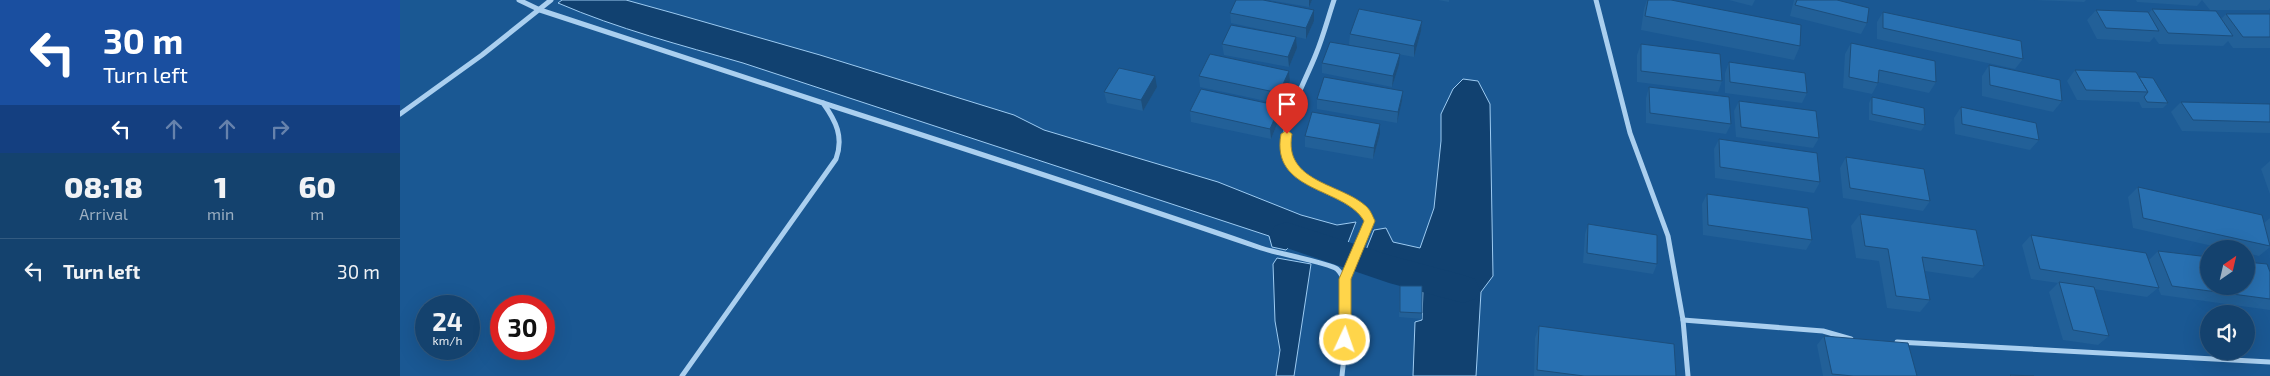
<!DOCTYPE html>
<html lang="en">
<head>
<meta charset="utf-8">
<style>
  body { margin:0; font-family:"Exo 2",sans-serif; background:#214d76; color:#f1f3f6; height:100vh; display:flex; flex-direction:column; font-size:19px; white-space:nowrap }
  * { box-sizing:border-box; margin:0 }
  p { font-size:16px; color:#9db0c2 }
  .icon { flex:none; width:28px; height:28px; fill:none; stroke:currentColor; stroke-width:2; stroke-linecap:round; stroke-linejoin:round }
  .map { position:relative; flex:1; overflow:hidden }
  .details { display:flex; flex-direction:column; background:#14426e; width:400px }
  .details>* { flex:none }
  .guide { background:#1a4fa0; color:#fff; overflow:hidden }
  .needle { width:32px; rotate:34deg }
  .buttons { position:absolute; left:1800px; top:240px; display:grid; gap:10px }
  .buttons a { display:grid; place-items:center; width:55px; height:55px; border-radius:50%; background:#14426e; box-shadow:0 5px 20px #0002,0 0 0 1px #335b81; font-size:25px }
  .speed { position:absolute; left:15px; top:295px; display:flex; gap:10px; font-size:25px; font-weight:700; text-align:center }
  .speed>* { display:grid; place-content:center; width:65px; height:65px; border-radius:50%; background:#14426e; box-shadow:0 5px 20px #0002,0 0 0 1px #335b81; line-height:1 }
  .speed small { font-size:12px; font-weight:400 }
  .speed .limit { border:8px solid #d22; background:#fff; color:#111 }
  .pin { position:absolute; display:grid; place-items:center; width:42px; height:42px; color:#fff; margin:-51px -21px; border-radius:50% 50% 50% 0; rotate:-45deg; box-shadow:0 0 5px #0007 }
  .pin .icon { rotate:45deg }
  .me { position:absolute; width:55px; margin:-28px; rotate:3deg; stroke-linejoin:round; filter:drop-shadow(0 0 4px #0008) }
  .turn { display:flex; align-items:center; gap:18px; height:105px; padding:0 20px; font-size:22px }
  .turn .icon { width:65px; height:65px; stroke-width:2.5 }
  .turn b { display:block; font-size:35px; line-height:42px }
  .lanes { display:flex; align-items:center; height:48px; padding:0 20px; background:#0003; justify-content:center; gap:25px; direction:ltr }
  .lanes .off { opacity:.35 }
  .eta { display:flex; justify-content:space-evenly; align-items:center; height:85px; text-align:center }
  .eta b { font-size:30px; font-weight:800; line-height:35px }
  ul { padding:0; list-style:none }
  li { display:flex; align-items:center; gap:15px; height:65px; padding:0 20px; border-top:1px solid #335b81 }
  li div { flex:1 }
  li b { display:block; font-size:19px }
  li em { font-style:normal }
  main { display:flex; flex:1; min-height:0 }
  .map>svg:first-child { display:block }
  .water { fill:#114170; stroke:#9dcbf2 }
  .lines { fill:none; stroke-linecap:round; stroke-linejoin:round }
  .canal { fill:#114170; fill-rule:evenodd }
  .street { stroke:#aacfef; stroke-width:5 }
  .wall { fill:#226098 }
  .shaded-wall { fill:#1c4e7c }
  .building { fill:#2870b1; stroke:#1c4e7c }
  .route { fill:#ffd54a; stroke:#a68a30 }
</style>
</head>
<body>
<main>
<section class="details">
<div class="guide">
<div class="turn"><svg class="icon" aria-label="left" viewBox="0 0 24 24"><path d="M17 20v-9H6M10 6l-5 5 5 5"/></svg><div><b>30 m</b>Turn left</div></div>
<div class="lanes"><svg class="icon" aria-label="left" viewBox="0 0 24 24"><path d="M17 20v-9H6M10 6l-5 5 5 5"/></svg><svg class="icon off" aria-label="ahead" viewBox="0 0 24 24"><path d="M12 20V5M6 11l6-6 6 6"/></svg><svg class="icon off" aria-label="ahead" viewBox="0 0 24 24"><path d="M12 20V5M6 11l6-6 6 6"/></svg><svg class="icon off" aria-label="right" viewBox="0 0 24 24"><path d="M7 20v-9h11M14 6l5 5-5 5"/></svg></div>
</div>
<div class="eta">
<div><b>08:18</b><p>Arrival</p></div>
<div><b>1</b><p>min</p></div>
<div><b>60</b><p>m</p></div>
</div>
<ul>
<li><svg class="icon" aria-label="left" viewBox="0 0 24 24"><path d="M17 20v-9H6M10 6l-5 5 5 5"/></svg><div><b>Turn left</b></div><em>30 m</em></li>
</ul>
</section>
<div class="map">
<svg width="1870" height="376" viewBox="0 0 1870 376">
  <rect width="100%" height="100%" fill="#1a5893"/>
  <g class="water">
    <path d="M 162,0 L 226,0 L 273,13 L 420,55 L 614,115 L 644,130 L 818,182 L 901,215 L 937,225 L 956,222 L 944,253 L 910,244 L 889,247 L 886,250 L 872,247 L 869,236 L 343,63 C 281,45 218,29 158,3 Z"/>
    <path d="M 1063,79 L 1078,81 L 1090,104 L 1093,276 L 1081,292 L 1076,376 L 1013,376 L 1015,322 L 1022,320 L 1023,288 L 1018,264 L 997,265 L 964,255 L 974,230 L 986,228 L 993,242 L 1020,248 L 1034,208 L 1041,141 L 1041,114 L 1053,89 Z"/>
    <path d="M 877,258 L 911,264 L 894,376 L 876,376 L 880,350 L 875,321 L 873,264 Z"/>
  </g>
  <g class="lines">
    <path class="canal" d="M 886,222 L 989,255 L 1063,275 L 1075,279 L 1080,289 L 1075,299 L 1063,303 L 989,283 L 875,244 L 870,235 L 875,226 Z"/>
    <g class="street">
      <path d="M 119,0 L 140,10 L 423,103 C 436,121 444,137 436,159 L 282,376"/>
      <path d="M 934,0 C 928,18 923,37 916,54 C 906,80 882,121 885,148 C 886,160 895,169 904,176 C 925,194 953,198 969,221 L 945,279"/>
      <path d="M 1196,0 L 1230,133 L 1268,236 L 1283,320 L 1288,376"/>
      <path d="M 423,103 C 569,150 716,198 861,248 C 875,253 930,263 937,269 C 956,286 944,352 942,376"/>
      <path d="M 0,114 L 82,55 L 151,0"/>
      <path d="M 1283,320 L 1423,331 L 1451,339"/>
      <path d="M 1497,342 L 1870,362"/>
    </g>
  </g>
  <g class="wall">
    <path d="M 869,0 L 912,0 L 909,7 Z"/>
    <path d="M 1038,0 L 1049,0 L 1049,2 Z"/>
    <path d="M 1247,0 L 1271,0 L 1400,46 L 1394,60 L 1241,30 L 1244,9 Z"/>
    <path d="M 1329,0 L 1355,0 L 1352,6 Z"/>
    <path d="M 1394,0 L 1437,0 L 1467,23 L 1461,34 L 1390,16 Z"/>
    <path d="M 1634,0 L 1686,0 L 1684,2 Z"/>
    <path d="M 1736,0 L 1802,0 L 1797,6 L 1737,2 Z"/>
    <path d="M 1802,0 L 1870,0 L 1870,8 L 1869,10 L 1810,10 Z"/>
    <path d="M 1752,9 L 1821,19 L 1826,14 L 1870,14 L 1870,48 L 1833,48 L 1828,41 L 1823,46 L 1759,44 L 1754,37 L 1750,42 L 1697,39 L 1687,20 L 1696,10 L 1749,13 Z"/>
    <path d="M 914,10 L 914,21 L 906,39 L 831,23 L 830,13 Z"/>
    <path d="M 1483,12 L 1623,59 L 1615,69 L 1477,39 L 1477,22 Z"/>
    <path d="M 1022,21 L 1021,31 L 1014,57 L 949,45 L 950,34 Z"/>
    <path d="M 896,37 L 897,48 L 889,67 L 824,55 L 822,44 Z"/>
    <path d="M 1451,43 L 1536,82 L 1529,93 L 1478,82 L 1478,83 L 1472,94 L 1443,88 L 1445,54 Z"/>
    <path d="M 1241,44 L 1322,81 L 1318,92 L 1237,82 L 1237,55 Z"/>
    <path d="M 1329,62 L 1407,93 L 1402,103 L 1325,93 L 1325,73 Z"/>
    <path d="M 922,63 L 999,65 L 992,87 L 922,73 Z"/>
    <path d="M 1589,65 L 1662,101 L 1653,112 L 1582,96 L 1582,76 Z"/>
    <path d="M 1675,70 L 1739,77 L 1768,103 L 1763,108 L 1742,108 L 1739,102 L 1677,100 L 1667,81 Z"/>
    <path d="M 889,71 L 890,81 L 880,104 L 800,87 L 799,76 Z"/>
    <path d="M 757,87 L 743,111 L 707,103 L 704,92 Z"/>
    <path d="M 1249,87 L 1331,124 L 1326,134 L 1246,123 L 1246,98 Z"/>
    <path d="M 1003,91 L 1002,101 L 997,123 L 917,109 L 917,99 Z"/>
    <path d="M 1472,97 L 1525,125 L 1521,131 L 1469,120 L 1469,103 Z"/>
    <path d="M 1339,101 L 1419,138 L 1413,148 L 1336,137 L 1334,111 Z"/>
    <path d="M 1781,102 L 1870,104 L 1870,133 L 1782,131 L 1771,112 Z"/>
    <path d="M 880,106 L 880,117 L 871,139 L 791,122 L 790,111 Z"/>
    <path d="M 1561,107 L 1639,140 L 1630,150 L 1555,134 L 1554,118 Z"/>
    <path d="M 980,134 L 973,159 L 905,147 L 905,136 Z"/>
    <path d="M 1319,139 L 1420,182 L 1414,193 L 1315,178 L 1314,149 Z"/>
    <path d="M 1446,157 L 1530,201 L 1523,211 L 1443,198 L 1440,168 Z"/>
    <path d="M 1870,161 L 1870,194 L 1861,169 Z"/>
    <path d="M 1738,187 L 1864,223 L 1870,218 L 1870,247 L 1859,256 L 1846,253 L 1846,249 L 1826,249 L 1733,228 L 1728,197 Z"/>
    <path d="M 1307,194 L 1412,240 L 1406,250 L 1303,235 L 1302,204 Z"/>
    <path d="M 1460,214 L 1584,266 L 1573,278 L 1525,271 L 1530,300 L 1520,312 L 1487,308 L 1479,261 L 1456,258 L 1451,226 Z"/>
    <path d="M 1188,224 L 1257,264 L 1253,274 L 1183,263 L 1185,234 Z"/>
    <path d="M 1631,235 L 1749,260 L 1758,251 L 1870,271 L 1870,310 L 1761,295 L 1758,288 L 1747,297 L 1694,289 L 1709,336 L 1698,345 L 1663,340 L 1649,292 L 1658,283 L 1631,279 L 1622,245 Z"/>
    <path d="M 1000,286 L 1022,313 L 1022,319 L 999,317 Z"/>
    <path d="M 1139,326 L 1276,376 L 1134,376 L 1135,338 Z"/>
    <path d="M 1424,336 L 1517,376 L 1423,376 L 1417,345 Z"/>
  </g>
  <g class="shaded-wall">
    <path d="M 909,0 L 912,0 L 909,7 Z"/>
    <path d="M 914,10 L 914,21 L 906,39 L 906,28 Z"/>
    <path d="M 1022,21 L 1021,31 L 1014,57 L 1014,46 Z"/>
    <path d="M 896,37 L 897,48 L 889,67 L 888,57 Z"/>
    <path d="M 1000,54 L 999,65 L 992,87 L 993,76 Z"/>
    <path d="M 889,71 L 890,81 L 880,104 L 879,93 Z"/>
    <path d="M 755,76 L 757,87 L 743,111 L 741,100 Z"/>
    <path d="M 1003,91 L 1002,101 L 997,123 L 998,112 Z"/>
    <path d="M 880,106 L 880,117 L 871,139 L 870,129 Z"/>
    <path d="M 980,124 L 980,134 L 973,159 L 974,148 Z"/>
  </g>
  <g class="building">
    <path d="M 836,0 L 863,0 L 914,10 L 906,28 L 830,13 Z"/>
    <path d="M 1248,0 L 1271,0 L 1401,25 L 1400,46 L 1245,16 Z"/>
    <path d="M 1397,0 L 1437,0 L 1469,8 L 1467,23 L 1395,5 Z"/>
    <path d="M 959,9 L 1022,21 L 1014,46 L 950,34 Z"/>
    <path d="M 1752,9 L 1816,11 L 1833,36 L 1768,33 Z"/>
    <path d="M 1696,10 L 1748,12 L 1759,31 L 1706,28 Z"/>
    <path d="M 1483,12 L 1621,41 L 1623,59 L 1483,28 Z"/>
    <path d="M 1826,14 L 1870,14 L 1870,37 L 1843,37 Z"/>
    <path d="M 831,25 L 896,37 L 888,57 L 822,44 Z"/>
    <path d="M 930,42 L 1000,54 L 993,76 L 922,63 Z"/>
    <path d="M 1451,43 L 1535,61 L 1536,82 L 1479,70 L 1478,83 L 1449,77 Z"/>
    <path d="M 1241,44 L 1320,54 L 1322,81 L 1241,71 Z"/>
    <path d="M 810,54 L 889,71 L 879,93 L 799,76 Z"/>
    <path d="M 1329,62 L 1405,73 L 1407,93 L 1330,82 Z"/>
    <path d="M 1589,65 L 1660,80 L 1662,101 L 1590,85 Z"/>
    <path d="M 719,68 L 755,76 L 741,100 L 704,92 Z"/>
    <path d="M 1675,70 L 1736,72 L 1748,92 L 1686,90 Z"/>
    <path d="M 924,77 L 1003,91 L 998,112 L 917,99 Z"/>
    <path d="M 1739,77 L 1753,78 L 1768,103 L 1747,102 L 1744,97 L 1748,92 Z"/>
    <path d="M 1249,87 L 1329,97 L 1331,124 L 1250,113 Z"/>
    <path d="M 801,89 L 880,106 L 870,129 L 790,111 Z"/>
    <path d="M 1472,97 L 1524,108 L 1525,125 L 1472,114 Z"/>
    <path d="M 1339,101 L 1416,111 L 1419,138 L 1341,127 Z"/>
    <path d="M 1781,102 L 1870,104 L 1870,122 L 1793,120 Z"/>
    <path d="M 1561,107 L 1636,123 L 1639,140 L 1562,124 Z"/>
    <path d="M 912,112 L 980,124 L 974,148 L 905,136 Z"/>
    <path d="M 1319,139 L 1417,153 L 1420,182 L 1320,167 Z"/>
    <path d="M 1446,157 L 1524,169 L 1530,201 L 1450,188 Z"/>
    <path d="M 1738,187 L 1862,215 L 1870,246 L 1743,218 Z"/>
    <path d="M 1307,194 L 1408,208 L 1412,240 L 1308,225 Z"/>
    <path d="M 1460,214 L 1576,230 L 1584,266 L 1522,257 L 1530,300 L 1496,296 L 1488,249 L 1465,246 Z"/>
    <path d="M 1188,224 L 1257,235 L 1257,264 L 1187,253 Z"/>
    <path d="M 1631,235 L 1746,253 L 1759,288 L 1640,269 Z"/>
    <path d="M 1758,251 L 1809,257 L 1809,286 L 1846,286 L 1846,262 L 1867,264 L 1870,272 L 1870,299 L 1772,286 Z"/>
    <path d="M 1659,282 L 1694,287 L 1709,336 L 1673,330 Z"/>
    <path d="M 1000,286 L 1022,286 L 1022,313 L 1000,312 Z"/>
    <path d="M 1139,326 L 1274,344 L 1276,376 L 1184,376 L 1137,370 Z"/>
    <path d="M 1424,336 L 1508,343 L 1517,376 L 1453,376 L 1432,374 Z"/>
    <path d="M 1610,375 L 1634,376 L 1611,376 Z"/>
  </g>
  <path class="route" d="M 887,130 L 892,134 C 883,183 942,183 967,207 C 971,211 973,217 975,221 L 951,279 L 951,340 L 950,343 L 945,345 L 941,343 L 939,340 L 939,279 L 964,221 C 945,187 870,193 881,134 Z"/>
</svg>
<div class="buttons">
<a><svg class="needle" viewBox="-14 -14 28 28"><path d="M0-13l5 13h-10z" fill="#e53935"/><path d="M0 13l5-13h-10z" fill="#9db0c2"/></svg></a>
<a><svg class="icon" aria-label="sound" viewBox="0 0 24 24"><path d="M4 9h4l5-4v14l-5-4H4zM17 9q2 3 0 6"/></svg></a>
</div>
<div class="speed"><div>24<small>km/h</small></div><div class="limit">30</div></div>
<div class="pin" style="left:887px;top:134px;background:#d93025"><svg class="icon" aria-label="arrive" viewBox="0 0 24 24"><path d="M6 21V4h12l-3 4 3 4H6"/></svg></div>
<svg class="me" style="left:945px;top:340px" viewBox="-20 -20 40 40"><circle r="17" fill="#ffd54a" stroke="#fff" stroke-width="3"/><path d="M0-11L8 9 0 5-8 9z" fill="#fff"/></svg>
</div>
</main>
</body>
</html>
